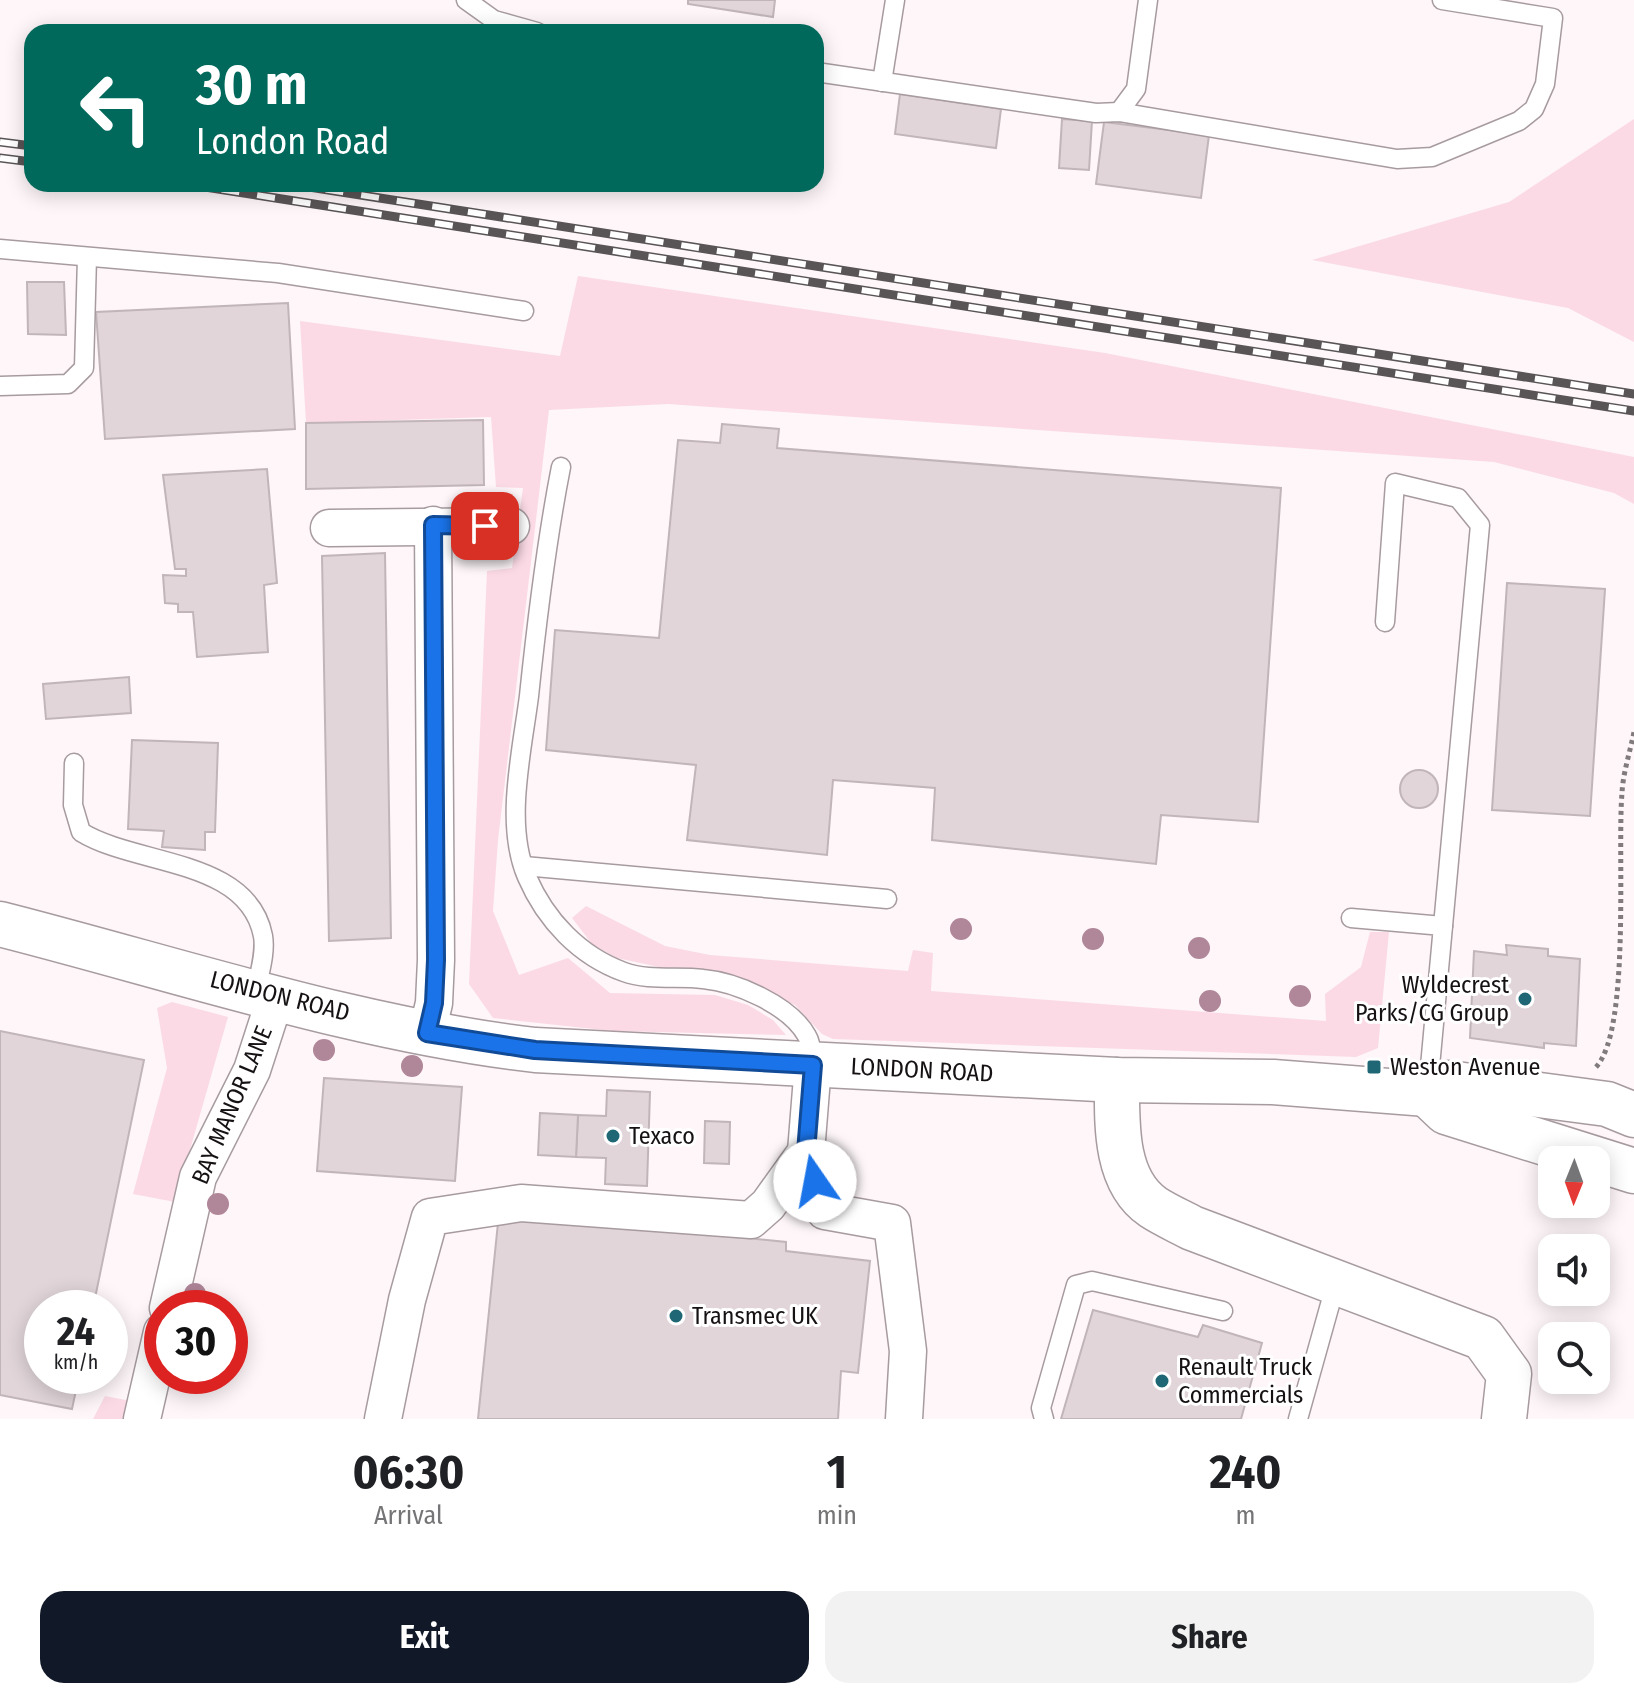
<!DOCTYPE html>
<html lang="en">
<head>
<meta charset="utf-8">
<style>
  body { margin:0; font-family:"Fira Sans Condensed",sans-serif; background:#f2f2f2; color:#202124; height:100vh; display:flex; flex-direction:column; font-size:30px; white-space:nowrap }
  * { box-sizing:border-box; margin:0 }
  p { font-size:26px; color:#757577 }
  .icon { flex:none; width:44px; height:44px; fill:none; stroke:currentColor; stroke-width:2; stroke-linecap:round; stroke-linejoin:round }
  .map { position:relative; height:1419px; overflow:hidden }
  .sheet { display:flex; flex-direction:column; background:#fff; flex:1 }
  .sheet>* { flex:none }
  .guide { position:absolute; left:24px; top:24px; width:800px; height:168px; border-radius:24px; box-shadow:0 4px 20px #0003; background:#00695c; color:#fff; overflow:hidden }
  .needle { width:52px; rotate:181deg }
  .controls { position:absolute; left:1538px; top:1146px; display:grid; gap:16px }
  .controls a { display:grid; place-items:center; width:72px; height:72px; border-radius:16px; background:#fff; box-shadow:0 4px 20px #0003; font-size:40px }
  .speed { position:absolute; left:24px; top:1290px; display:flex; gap:16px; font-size:40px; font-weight:700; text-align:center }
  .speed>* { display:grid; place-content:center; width:104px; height:104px; border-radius:50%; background:#fff; box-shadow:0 4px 20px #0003; line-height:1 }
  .speed small { font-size:20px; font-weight:400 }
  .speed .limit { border:12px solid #d22; background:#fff; color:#111 }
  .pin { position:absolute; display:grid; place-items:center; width:68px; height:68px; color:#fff; margin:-34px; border-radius:16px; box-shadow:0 4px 12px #0006 }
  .me { position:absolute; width:88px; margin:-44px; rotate:348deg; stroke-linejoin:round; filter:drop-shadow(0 0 6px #0008) }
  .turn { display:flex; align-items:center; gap:28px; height:168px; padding:0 40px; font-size:36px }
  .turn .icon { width:104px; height:104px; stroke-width:2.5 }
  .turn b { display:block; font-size:56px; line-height:68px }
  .eta { display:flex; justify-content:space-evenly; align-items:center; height:136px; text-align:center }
  .eta b { font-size:48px; font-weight:700; line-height:56px }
  .action { display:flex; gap:16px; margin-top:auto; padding:16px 40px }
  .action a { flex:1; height:92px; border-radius:24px; background:#111827; color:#fff; font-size:32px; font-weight:700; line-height:92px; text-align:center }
  .action a+a { background:#f2f2f2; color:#202124 }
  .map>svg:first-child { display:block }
  .green { fill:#fbdae6 }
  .building { fill:#e1d5d9; stroke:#c1b5b9; stroke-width:2 }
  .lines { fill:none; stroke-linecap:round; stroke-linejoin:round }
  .lane-casing { stroke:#a79ba0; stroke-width:21 }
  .street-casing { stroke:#a79ba0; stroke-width:39 }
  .secondary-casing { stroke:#a79ba0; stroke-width:47 }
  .path { stroke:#817b7e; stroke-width:5; stroke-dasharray:4 4; stroke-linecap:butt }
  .lane { stroke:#fff; stroke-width:18 }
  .street { stroke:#fff; stroke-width:36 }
  .secondary { stroke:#fff; stroke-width:44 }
  .rail-casing { stroke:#595456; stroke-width:9 }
  .rail { stroke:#fff; stroke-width:6; stroke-dasharray:18; stroke-linecap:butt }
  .tree { fill:#b08699 }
  .route-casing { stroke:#114b97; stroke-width:20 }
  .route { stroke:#1a73e8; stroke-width:14 }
  .poi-dot { fill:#206775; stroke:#fff; stroke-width:3 }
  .labels { text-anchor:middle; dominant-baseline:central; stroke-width:6; stroke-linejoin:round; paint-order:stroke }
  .poi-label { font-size:24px; fill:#161214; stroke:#fff; text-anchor:start }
  .street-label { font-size:24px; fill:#161214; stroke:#fff }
</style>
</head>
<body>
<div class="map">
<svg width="1634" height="1419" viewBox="0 0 1634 1419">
  <rect width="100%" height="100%" fill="#fef6f9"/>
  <g class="green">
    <path d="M 1634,119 L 1634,342 L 1568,308 L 1312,260 L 1509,202 Z"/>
    <path d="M 578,276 L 1105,353 L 1634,457 L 1634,504 L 1614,493 L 1494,462 L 668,404 L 549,410 L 498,840 L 493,911 L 519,975 L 568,958 L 610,993 L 715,995 L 748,1005 L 773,1020 L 786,1035 L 612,1031 L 493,1018 L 469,984 L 487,571 L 512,568 L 523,488 L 496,487 L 491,417 L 306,423 L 300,321 L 560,356 Z"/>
    <path d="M 586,906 L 665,946 L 710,955 L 908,971 L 913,950 L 933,953 L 931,991 L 1326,1021 L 1325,994 L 1361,967 L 1370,932 L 1389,932 L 1378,1048 L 1356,1057 L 833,1039 L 822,1034 L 795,1005 L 757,988 L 617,958 L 592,944 L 572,918 Z"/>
    <path d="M 172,1002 L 228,1017 L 175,1202 L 133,1194 L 167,1068 L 157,1008 Z"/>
    <path d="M 105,1396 L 136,1402 L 132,1419 L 93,1419 Z"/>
  </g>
  <g class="building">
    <path d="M 688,0 L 775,0 L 773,17 L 688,4 Z"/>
    <path d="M 900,94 L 1001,109 L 996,148 L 895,134 Z"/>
    <path d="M 1062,119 L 1092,121 L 1089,170 L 1059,168 Z"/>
    <path d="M 1104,122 L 1209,135 L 1201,198 L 1096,184 Z"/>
    <path d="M 27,282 L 64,282 L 66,335 L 28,334 Z"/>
    <path d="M 288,303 L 295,429 L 105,439 L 96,312 Z"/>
    <path d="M 483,420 L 484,485 L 306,489 L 306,423 Z"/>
    <path d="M 722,424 L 779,429 L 777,448 L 1281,488 L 1258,822 L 1161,815 L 1156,864 L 932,840 L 935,788 L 833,780 L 827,855 L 687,840 L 696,765 L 546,750 L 555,630 L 659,638 L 678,440 L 720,443 Z"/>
    <path d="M 267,469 L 277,583 L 264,585 L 268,652 L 197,657 L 193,612 L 178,612 L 178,604 L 165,603 L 163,575 L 186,576 L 186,569 L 175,569 L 163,475 Z"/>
    <path d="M 385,553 L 391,938 L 329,941 L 322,556 Z"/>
    <path d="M 1507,583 L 1605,589 L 1590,816 L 1492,810 Z"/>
    <path d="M 129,677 L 131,713 L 46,719 L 43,684 Z"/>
    <path d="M 132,740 L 218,743 L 215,832 L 205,832 L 205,850 L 162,847 L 164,831 L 128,829 Z"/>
    <circle cx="1419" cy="789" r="19"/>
    <path d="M 1506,945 L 1548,949 L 1548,956 L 1580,959 L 1576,1046 L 1544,1043 L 1544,1048 L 1470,1038 L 1474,951 L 1507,955 Z"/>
    <path d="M 0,1031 L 144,1060 L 93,1308 L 42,1308 L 42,1376 L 79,1376 L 72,1409 L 0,1395 Z"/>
    <path d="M 324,1078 L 462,1087 L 455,1181 L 317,1171 Z"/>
    <path d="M 607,1090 L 650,1092 L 647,1186 L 605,1184 L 606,1158 L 576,1157 L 578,1115 L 606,1116 Z"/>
    <path d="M 540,1113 L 578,1115 L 576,1157 L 538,1155 Z"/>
    <path d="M 705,1121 L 730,1122 L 729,1164 L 704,1163 Z"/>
    <path d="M 499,1213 L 786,1242 L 786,1251 L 870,1261 L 858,1373 L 841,1371 L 838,1419 L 478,1419 Z"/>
    <path d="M 1093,1310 L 1198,1337 L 1203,1325 L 1262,1343 L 1241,1419 L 1061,1419 Z"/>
  </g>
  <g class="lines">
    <defs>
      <g id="lane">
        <path d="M 466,0 L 494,20 L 537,32"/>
        <path d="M 816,72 L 1096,113 L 1119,112 L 1397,159 L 1432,157 L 1519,121 L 1534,109 L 1545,84 L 1553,18 L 1442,0"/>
        <path d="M 882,82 L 895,0"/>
        <path d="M 1119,112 L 1136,89 L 1148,0"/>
        <path d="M 0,249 L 278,273 L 524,311"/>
        <path d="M 0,386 L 68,384 L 84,368 L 87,257"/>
        <path d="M 561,467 C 546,543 537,619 529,696 C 522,752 504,824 527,877 C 546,921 580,956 624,972 C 648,981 678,976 703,979 C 736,982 790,1005 807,1036 C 812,1044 812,1056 813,1065"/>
        <path d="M 1385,622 L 1395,483 L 1458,498 L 1480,525 L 1443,926"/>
        <path d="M 74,763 L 73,805 L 81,832 C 136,866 248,858 263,936 C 266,953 259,974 256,991"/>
        <path d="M 524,866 L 887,899"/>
        <path d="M 1351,918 L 1443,926 L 1428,1088"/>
        <path d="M 1044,1419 L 1041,1408 L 1076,1285 L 1092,1281 L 1223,1311"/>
        <path d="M 1298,1419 L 1336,1283"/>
      </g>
      <g id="street">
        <path d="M 329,528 L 511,526"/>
        <path d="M 427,1033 L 434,1003 L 436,960 L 433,525"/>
        <path d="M 813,1065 L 806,1152 L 825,1211 L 892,1223 L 908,1351 L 904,1419"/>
        <path d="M 168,1308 L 198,1177 L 252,1070 L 276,996"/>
        <path d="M 142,1419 L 162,1332"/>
        <path d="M 383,1419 L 407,1300 L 430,1217 L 521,1203 L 751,1220 L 768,1205 L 806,1152"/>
      </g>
      <g id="secondary">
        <path d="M 0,924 C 173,968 358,1030 535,1050 L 1117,1080 L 1273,1082 L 1427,1094 L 1448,1083 L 1607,1104 L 1634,1115"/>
        <path d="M 1117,1080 C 1117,1122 1114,1180 1153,1207 C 1165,1215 1179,1221 1192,1228 L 1483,1338 L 1509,1374 L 1504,1419"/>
        <path d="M 1427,1094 L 1446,1112 L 1634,1171"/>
      </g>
    </defs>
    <use href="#lane" class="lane-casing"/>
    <use href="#street" class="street-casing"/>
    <use href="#secondary" class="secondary-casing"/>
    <path class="path" d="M 1596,1067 C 1631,1030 1617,850 1622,793 C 1623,773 1630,752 1634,732"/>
    <use href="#lane" class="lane"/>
    <use href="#street" class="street"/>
    <use href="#secondary" class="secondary"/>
    <defs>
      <g id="rail">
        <path d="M 0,142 L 32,146"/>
        <path d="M 0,158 L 32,162"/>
        <path d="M 186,184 L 1634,411"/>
        <path d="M 290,184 L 1634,394"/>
      </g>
    </defs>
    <use href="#rail" class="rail-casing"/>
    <use href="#rail" class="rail"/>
  </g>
  <g class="tree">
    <circle cx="961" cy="929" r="11"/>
    <circle cx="1093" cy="939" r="11"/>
    <circle cx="1199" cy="948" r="11"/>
    <circle cx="1300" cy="996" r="11"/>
    <circle cx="1210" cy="1001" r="11"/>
    <circle cx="324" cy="1050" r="11"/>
    <circle cx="412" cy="1066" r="11"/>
    <circle cx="218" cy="1204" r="11"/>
    <circle cx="195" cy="1294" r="11"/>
  </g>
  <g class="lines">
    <defs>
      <path id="route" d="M 485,526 L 433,525 L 436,960 L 434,1003 L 427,1033 L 535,1050 L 813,1065 L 806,1152 L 815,1181"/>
    </defs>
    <use href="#route" class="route-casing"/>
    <use href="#route" class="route"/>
  </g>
  <g class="poi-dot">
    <circle cx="1525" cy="999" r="8"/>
    <rect x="1366" y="1059" width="16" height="16" rx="4"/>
    <circle cx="613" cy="1136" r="8"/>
    <circle cx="676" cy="1316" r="8"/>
    <circle cx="1162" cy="1381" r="8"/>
  </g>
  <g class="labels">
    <g class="poi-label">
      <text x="1509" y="985" text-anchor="end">Wyldecrest<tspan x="1509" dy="28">Parks/CG Group</tspan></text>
      <text x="1390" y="1067">Weston Avenue</text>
      <text x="629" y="1136">Texaco</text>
      <text x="692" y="1316">Transmec UK</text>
      <text x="1178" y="1367">Renault Truck<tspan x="1178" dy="28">Commercials</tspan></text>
    </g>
    <g class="street-label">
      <text transform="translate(280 996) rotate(14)">LONDON ROAD</text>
      <text transform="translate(922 1070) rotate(3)">LONDON ROAD</text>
      <text transform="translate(232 1105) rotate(-67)">BAY MANOR LANE</text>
    </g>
  </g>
</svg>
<div class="controls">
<a><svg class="needle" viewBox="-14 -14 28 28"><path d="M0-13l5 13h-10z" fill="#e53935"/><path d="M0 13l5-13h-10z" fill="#757577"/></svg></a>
<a><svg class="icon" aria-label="sound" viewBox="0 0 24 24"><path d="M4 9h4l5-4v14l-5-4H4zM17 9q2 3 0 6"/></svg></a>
<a><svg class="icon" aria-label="search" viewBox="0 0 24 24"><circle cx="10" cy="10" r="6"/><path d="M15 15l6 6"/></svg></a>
</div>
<div class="speed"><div>24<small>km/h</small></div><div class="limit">30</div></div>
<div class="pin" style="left:485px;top:526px;background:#d93025"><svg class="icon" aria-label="arrive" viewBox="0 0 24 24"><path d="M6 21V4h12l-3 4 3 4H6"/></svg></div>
<svg class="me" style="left:815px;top:1181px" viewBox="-20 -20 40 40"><circle r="19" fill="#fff"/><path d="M0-13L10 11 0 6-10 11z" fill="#1a73e8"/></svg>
<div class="guide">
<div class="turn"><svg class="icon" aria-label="left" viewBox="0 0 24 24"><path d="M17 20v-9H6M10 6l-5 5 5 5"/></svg><div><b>30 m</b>London Road</div></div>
</div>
</div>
<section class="sheet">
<div class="eta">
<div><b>06:30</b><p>Arrival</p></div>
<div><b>1</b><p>min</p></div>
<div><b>240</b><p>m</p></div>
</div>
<div class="action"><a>Exit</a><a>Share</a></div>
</section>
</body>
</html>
